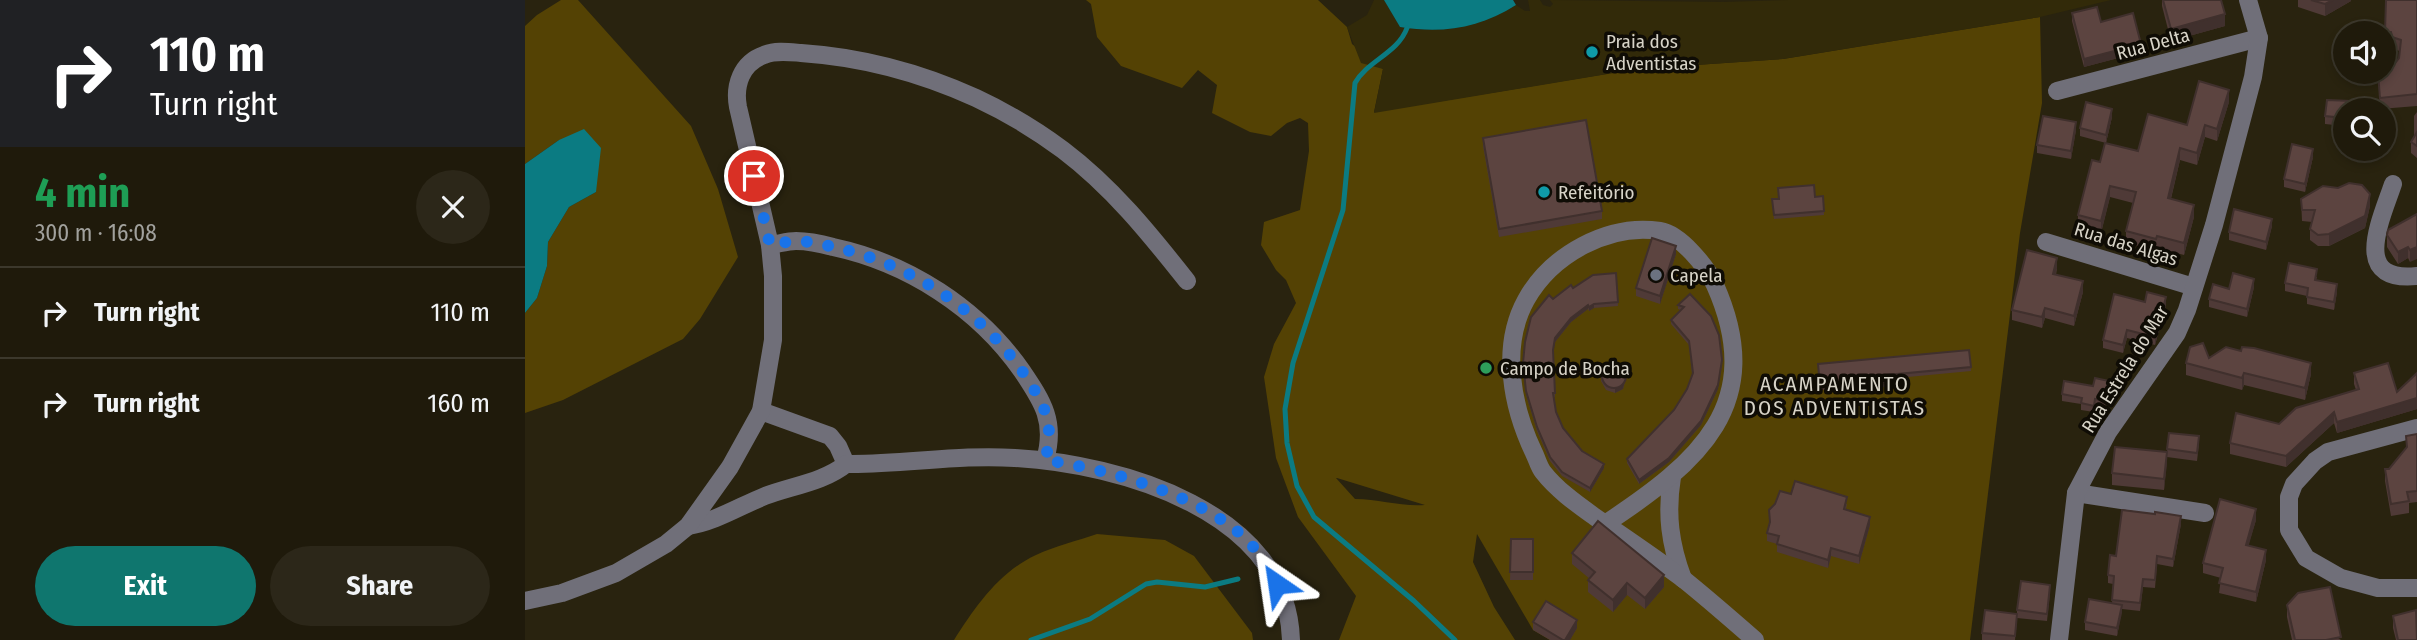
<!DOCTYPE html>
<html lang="en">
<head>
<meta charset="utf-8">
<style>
  body { margin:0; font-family:"Fira Sans Condensed",sans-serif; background:#2c2719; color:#f1f3f6; height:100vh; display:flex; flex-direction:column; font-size:26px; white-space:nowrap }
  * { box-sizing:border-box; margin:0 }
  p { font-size:23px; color:#a1a19d }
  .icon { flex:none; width:38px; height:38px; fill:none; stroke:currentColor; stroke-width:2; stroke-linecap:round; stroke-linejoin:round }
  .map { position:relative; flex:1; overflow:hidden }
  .sheet { display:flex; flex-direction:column; background:#1f1a0b; width:525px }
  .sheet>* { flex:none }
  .hud { background:#202124; color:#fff; overflow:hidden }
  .tools { position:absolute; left:1808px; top:21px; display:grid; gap:14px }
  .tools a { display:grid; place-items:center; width:63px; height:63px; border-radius:50%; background:#1f1a0b; box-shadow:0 4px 10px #0003,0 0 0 2px #3c382c; font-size:35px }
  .pin { position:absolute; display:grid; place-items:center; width:60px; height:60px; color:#fff; margin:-30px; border:4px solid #fff; border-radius:50%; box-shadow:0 2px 7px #0007 }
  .me { position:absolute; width:77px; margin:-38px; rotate:328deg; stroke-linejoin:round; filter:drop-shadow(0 0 5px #0008) }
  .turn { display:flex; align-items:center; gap:24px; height:147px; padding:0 35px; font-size:32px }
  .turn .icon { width:91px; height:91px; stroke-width:2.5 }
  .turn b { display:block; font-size:49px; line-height:60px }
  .round { display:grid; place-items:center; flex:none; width:74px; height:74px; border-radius:37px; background:#2c2719 }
  .headline { display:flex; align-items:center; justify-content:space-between; height:119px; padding:0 35px }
  h1 { font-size:42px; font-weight:700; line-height:52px; color:#1e9e55 }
  .cta { display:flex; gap:14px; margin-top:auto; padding:14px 35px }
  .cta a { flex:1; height:80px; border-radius:42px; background:#0f766e; color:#fff; font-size:28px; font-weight:700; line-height:80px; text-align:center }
  .cta a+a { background:#2c2719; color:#f1f3f6 }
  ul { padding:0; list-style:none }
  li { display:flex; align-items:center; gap:21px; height:91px; padding:0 35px; border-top:2px solid #3c382c }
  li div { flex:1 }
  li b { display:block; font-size:26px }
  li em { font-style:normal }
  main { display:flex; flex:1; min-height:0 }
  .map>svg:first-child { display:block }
  .green { fill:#544204; fill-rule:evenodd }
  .sand { fill:#322a09 }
  .water { fill:#0b7b82 }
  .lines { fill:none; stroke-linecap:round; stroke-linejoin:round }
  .stream { stroke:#0b7b82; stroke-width:5 }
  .minor { stroke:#706f79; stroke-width:18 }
  .wall { fill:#4f3a37 }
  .shaded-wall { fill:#40302d }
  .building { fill:#5c4440; stroke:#40302d; stroke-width:2 }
  .route { stroke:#1a73e8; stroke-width:12; stroke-dasharray:0 21.6 }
  .culture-dot { fill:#0f9aa8; stroke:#0f0c05; stroke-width:2.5 }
  .worship-dot { fill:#6b7280; stroke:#0f0c05; stroke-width:2.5 }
  .leisure-dot { fill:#2e9e5b; stroke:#0f0c05; stroke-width:2.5 }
  .labels { text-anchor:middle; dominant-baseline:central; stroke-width:7; stroke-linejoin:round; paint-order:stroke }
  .poi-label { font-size:19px; fill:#d7d3c7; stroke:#0f0c05; text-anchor:start }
  .street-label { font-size:19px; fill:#d7d3c7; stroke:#0f0c05 }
  .neighbourhood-label { font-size:21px; letter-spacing:2px; fill:#d7d3c7; stroke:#0f0c05 }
</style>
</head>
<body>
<main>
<section class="sheet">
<div class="hud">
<div class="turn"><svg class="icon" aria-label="right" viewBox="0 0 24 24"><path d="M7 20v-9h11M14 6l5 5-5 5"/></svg><div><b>110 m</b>Turn right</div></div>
</div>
<div class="headline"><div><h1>4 min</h1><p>300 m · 16:08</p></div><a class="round"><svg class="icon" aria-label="close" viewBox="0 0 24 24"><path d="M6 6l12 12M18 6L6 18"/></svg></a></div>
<ul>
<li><svg class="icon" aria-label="right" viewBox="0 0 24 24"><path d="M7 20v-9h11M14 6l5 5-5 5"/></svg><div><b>Turn right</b></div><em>110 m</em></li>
<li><svg class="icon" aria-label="right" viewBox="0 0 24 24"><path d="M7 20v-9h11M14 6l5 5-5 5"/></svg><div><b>Turn right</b></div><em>160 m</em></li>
</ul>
<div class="cta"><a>Exit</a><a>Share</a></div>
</section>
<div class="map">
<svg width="1892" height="640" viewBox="0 0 1892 640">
  <rect width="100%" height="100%" fill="#29230f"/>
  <g class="green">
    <path d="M 36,0 L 53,0 L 166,126 L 193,189 L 213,257 L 175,319 L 158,339 L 38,400 L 0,413 L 0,313 L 12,298 L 22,266 L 23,242 L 44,207 L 71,192 L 34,140 L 0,164 L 0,26 L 12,15 Z"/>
    <path d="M 561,0 L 793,0 L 822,27 L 827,44 L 858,69 L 849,112 L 1112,69 L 1258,59 L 1515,17 L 1517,103 L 1495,233 L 1445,640 L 1025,640 L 1008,630 L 952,534 L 948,562 L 969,607 L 990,640 L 814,640 L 831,596 L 773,517 L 751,458 L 739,377 L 749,344 L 771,303 L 761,280 L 751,270 L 736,245 L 739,222 L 775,210 L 784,151 L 783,123 L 775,118 L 762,123 L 746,136 L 725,132 L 687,113 L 692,85 L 673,70 L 657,88 L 596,66 L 572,37 L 566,4 ZM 811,478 L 812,478 L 900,505 C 877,507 854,499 830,499 Z"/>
    <path d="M 572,534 L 640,540 L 669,556 L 727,633 L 728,640 L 429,640 C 450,607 474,572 511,555 C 530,546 552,541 572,534 Z"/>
  </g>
  <path class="sand" d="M 849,0 L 859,0 L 875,27 C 917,35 955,27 991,5 L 1000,11 L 1005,11 L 1003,0 L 1015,0 L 1018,5 L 1025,7 L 1028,4 L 1025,0 L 1199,2 L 1265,0 L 1586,0 L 1515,17 L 1258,59 L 1112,69 L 849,113 L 858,69 L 836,63 L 822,27 L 842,15 Z"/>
  <g class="water">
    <path d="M 859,0 L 988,0 L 991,5 C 955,28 918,34 875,27 Z"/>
    <path d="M 59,129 L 76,148 L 71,192 L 44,207 L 23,242 L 22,266 L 12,298 L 0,313 L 0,164 L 34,140 Z"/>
  </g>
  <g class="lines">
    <g class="stream">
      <path d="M 882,28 C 873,53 842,61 830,83 L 818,210 L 768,363 L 760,409 L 762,443 L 772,486 L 789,517 L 889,601 L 930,640"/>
      <path d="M 506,640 L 565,619 L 621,584 L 632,582 L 680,587 L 713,579"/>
    </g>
    <g class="minor">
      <path d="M 1532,91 L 1734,38"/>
      <path d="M 1868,184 C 1856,220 1825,283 1892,276"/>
      <path d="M 1521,242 L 1669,287"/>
      <path d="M 245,245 C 253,244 263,241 271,241 C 283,241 297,244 308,247 C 383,263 453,308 497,371 C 518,402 531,422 520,460"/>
      <path d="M 236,411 L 305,436 L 313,446 L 321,464"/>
      <path d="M 1892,428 L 1803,452 L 1790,461 L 1769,484 L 1764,497 L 1764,530 L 1781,558 L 1816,578 L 1853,588 L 1892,588"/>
      <path d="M 1147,477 C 1141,514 1145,544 1158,579"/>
      <path d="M 1551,493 L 1680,513"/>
      <path d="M 1080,524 C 1174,462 1243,404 1190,285 C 1182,267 1155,234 1135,231 C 1083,223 1026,255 1001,300 C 975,347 987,407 1009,453 C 1012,459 1014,467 1018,472 C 1032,490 1052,504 1070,517 C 1099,537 1129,557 1157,578 C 1182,598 1206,619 1230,640"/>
      <path d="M 163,526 C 190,522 215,506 240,496 C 266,486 299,482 321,464 C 377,465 434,454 490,458 C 595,464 762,511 766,640"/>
      <path d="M 0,601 L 37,593 L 91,573 L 141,544 L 163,526 L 205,467 L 236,411 L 248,340 L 248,276 L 245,245 L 213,107 C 209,86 216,63 239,55 C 250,50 264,52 276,53 C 336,57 396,73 451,98 C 481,112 511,130 538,150 C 587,187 624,233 662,281"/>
      <path d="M 1534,640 L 1551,493 L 1583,432 L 1652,333 L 1662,310 L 1689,225 L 1728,77 L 1734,38 L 1723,0"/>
    </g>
  </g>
  <g class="wall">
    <path d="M 1637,0 L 1696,0 L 1700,26 L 1646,41 L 1637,6 Z"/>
    <path d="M 1773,0 L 1826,0 L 1826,1 L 1800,16 L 1773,7 Z"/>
    <path d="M 1861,0 L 1892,0 L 1892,106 L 1855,109 L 1853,73 L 1863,72 L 1874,58 L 1875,51 L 1867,49 L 1866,43 L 1860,44 Z"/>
    <path d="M 1547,13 L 1576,22 L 1616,52 L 1559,67 L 1547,21 Z"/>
    <path d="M 1704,102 L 1692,141 L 1680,137 L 1672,165 L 1655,160 L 1646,199 L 1669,217 L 1659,255 L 1632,248 L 1631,251 L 1601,243 L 1601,231 L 1608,203 L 1585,197 L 1576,233 L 1553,227 L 1553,215 L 1575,162 L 1613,151 Z"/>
    <path d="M 1820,110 L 1820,133 L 1819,126 L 1800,124 L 1800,116 Z"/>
    <path d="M 1892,112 L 1892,158 L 1886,153 L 1886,142 L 1889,137 L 1889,116 Z"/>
    <path d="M 1587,117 L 1581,143 L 1555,136 L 1555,128 Z"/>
    <path d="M 1551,130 L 1546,159 L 1512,153 L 1512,145 Z"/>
    <path d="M 958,138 L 1077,211 L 1077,219 L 974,237 L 958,146 Z"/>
    <path d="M 1788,157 L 1780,192 L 1759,187 L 1759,179 Z"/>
    <path d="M 1298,196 L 1299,215 L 1249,219 L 1247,199 Z"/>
    <path d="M 1776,199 L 1845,206 L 1840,228 L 1804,246 L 1793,246 L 1785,240 L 1785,229 L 1787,222 L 1777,221 Z"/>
    <path d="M 1892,214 L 1885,262 L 1883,258 L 1873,264 L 1862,247 L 1862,235 Z"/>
    <path d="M 1747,226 L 1741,250 L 1704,240 L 1704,232 Z"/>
    <path d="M 1151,254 L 1135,304 L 1111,296 L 1111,288 Z"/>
    <path d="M 1532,268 L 1531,275 L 1558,292 L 1549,326 L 1520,318 L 1517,328 L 1487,320 L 1487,310 Z"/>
    <path d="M 1091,273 L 1093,306 L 1069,308 L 1064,311 L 1063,309 L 1046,322 L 1030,342 L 1028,353 L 1030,393 L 1030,397 L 1029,397 L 1031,412 L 1038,428 L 1057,451 L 1079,468 L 1065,492 L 1037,476 L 1025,461 L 1012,431 L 1001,395 L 998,367 L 1028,299 L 1048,288 Z"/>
    <path d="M 1792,277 L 1791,280 L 1812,292 L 1809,310 L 1782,304 L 1782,296 L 1760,291 L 1760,283 Z"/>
    <path d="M 1729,287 L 1722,317 L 1684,307 L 1684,299 L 1704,289 Z"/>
    <path d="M 1165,294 L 1197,364 L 1193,389 L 1176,425 L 1144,462 L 1114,484 L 1102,463 L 1102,459 L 1149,410 L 1162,389 L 1167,374 L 1164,345 L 1146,324 L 1146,320 L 1156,310 L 1153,309 L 1153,305 Z"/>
    <path d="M 1620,302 L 1641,305 L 1630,345 L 1602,338 L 1598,353 L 1578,348 L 1578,340 Z"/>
    <path d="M 1444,350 L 1446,371 L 1362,379 L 1362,387 L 1295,390 L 1293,364 Z"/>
    <path d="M 1684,358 L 1786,374 L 1780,400 L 1719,385 L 1717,390 L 1661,375 L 1661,363 Z"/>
    <path d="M 1829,373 L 1872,392 L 1892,409 L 1812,433 L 1809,423 L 1761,467 L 1705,454 L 1705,443 L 1754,424 L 1831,390 L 1829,384 Z"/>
    <path d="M 1076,377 L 1101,379 L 1098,389 L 1090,393 L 1081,390 L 1076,381 Z"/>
    <path d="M 1568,386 L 1584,387 L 1580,408 L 1570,406 L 1569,412 L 1556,410 L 1556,404 L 1537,401 L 1537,394 Z"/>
    <path d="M 1644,433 L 1674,444 L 1672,461 L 1642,457 L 1639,490 L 1587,485 L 1587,473 L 1642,452 Z"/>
    <path d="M 1892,434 L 1892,502 L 1884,503 L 1884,513 L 1866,516 L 1860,481 L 1860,469 L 1864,469 L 1881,448 L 1881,436 Z"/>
    <path d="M 1266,494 L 1322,504 L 1321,509 L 1345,525 L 1334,564 L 1306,556 L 1303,568 L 1252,552 L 1252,544 L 1242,541 L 1242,533 L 1245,524 L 1244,510 Z"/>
    <path d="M 1731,520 L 1723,546 L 1741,560 L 1731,602 L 1694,593 L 1696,578 L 1678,573 L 1678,563 Z"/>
    <path d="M 1656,524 L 1648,567 L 1632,564 L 1630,588 L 1618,587 L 1615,611 L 1597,609 L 1592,636 L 1560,630 L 1560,622 L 1587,603 L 1588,584 L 1583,583 L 1583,575 L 1591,556 Z"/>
    <path d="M 986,539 L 1008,539 L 1008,580 L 985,580 Z"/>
    <path d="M 1047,553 L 1139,587 L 1120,609 L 1102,595 L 1088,612 L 1063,592 L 1063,580 L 1065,579 L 1047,564 Z"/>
    <path d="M 1525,593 L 1522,621 L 1492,618 L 1492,610 Z"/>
    <path d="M 1762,605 L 1816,640 L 1767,640 L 1762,617 Z"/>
    <path d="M 1868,616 L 1892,640 L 1871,640 L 1868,628 Z"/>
    <path d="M 1492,621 L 1490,640 L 1457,640 L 1457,633 Z"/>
    <path d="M 1008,622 L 1052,628 L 1045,640 L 1025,640 L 1008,630 Z"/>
  </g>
  <g class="shaded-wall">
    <path d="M 1808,0 L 1826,0 L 1826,1 L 1800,16 L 1800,4 Z"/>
    <path d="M 1700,14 L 1700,26 L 1646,41 L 1646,29 Z"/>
    <path d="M 1616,44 L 1616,52 L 1559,67 L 1559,59 Z"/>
    <path d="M 1704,90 L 1704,102 L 1692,141 L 1692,129 Z"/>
    <path d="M 1587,109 L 1587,117 L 1581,143 L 1581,135 Z"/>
    <path d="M 1551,122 L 1551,130 L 1546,159 L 1546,151 Z"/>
    <path d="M 1680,125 L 1680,137 L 1672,165 L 1672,153 Z"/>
    <path d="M 1655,148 L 1655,160 L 1643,210 L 1643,198 Z"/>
    <path d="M 1788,149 L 1788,157 L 1780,192 L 1780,184 Z"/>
    <path d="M 1585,186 L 1585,197 L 1576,233 L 1576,221 Z"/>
    <path d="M 1845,194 L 1845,206 L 1840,228 L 1804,246 L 1804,234 Z"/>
    <path d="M 1669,205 L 1669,217 L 1659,255 L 1659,243 Z"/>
    <path d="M 1747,219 L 1747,226 L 1741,250 L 1741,242 Z"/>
    <path d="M 1151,246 L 1151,254 L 1135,304 L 1135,296 Z"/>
    <path d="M 1883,247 L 1883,258 L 1873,264 L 1873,252 Z"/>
    <path d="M 1892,247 L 1892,259 L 1885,262 L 1885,250 Z"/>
    <path d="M 1532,258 L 1532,268 L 1528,284 L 1528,274 Z"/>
    <path d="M 1729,279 L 1729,287 L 1722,317 L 1722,309 Z"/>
    <path d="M 1558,281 L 1558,292 L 1549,326 L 1549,316 Z"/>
    <path d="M 1812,284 L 1812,292 L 1809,310 L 1809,302 Z"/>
    <path d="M 1641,297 L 1641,305 L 1630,345 L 1630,337 Z"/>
    <path d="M 1069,304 L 1069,308 L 1064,311 L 1064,307 Z"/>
    <path d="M 1063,305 L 1063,309 L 1046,322 L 1030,342 L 1028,354 L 1030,338 L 1046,318 Z"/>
    <path d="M 1520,308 L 1520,318 L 1517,328 L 1517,317 Z"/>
    <path d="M 1602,330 L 1602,338 L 1598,353 L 1598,345 Z"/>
    <path d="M 1197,360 L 1193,389 L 1176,425 L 1144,462 L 1114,484 L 1114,480 Z"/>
    <path d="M 1786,363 L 1786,374 L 1780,400 L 1780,388 Z"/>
    <path d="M 1719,373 L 1719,385 L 1717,390 L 1717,378 Z"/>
    <path d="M 1101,375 L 1098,389 L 1090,393 L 1090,389 Z"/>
    <path d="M 1892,398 L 1892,409 L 1812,433 L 1812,422 Z"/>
    <path d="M 1809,412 L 1809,423 L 1761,467 L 1761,456 Z"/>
    <path d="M 1642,452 L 1642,464 L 1639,490 L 1639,479 Z"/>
    <path d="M 1079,464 L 1079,468 L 1065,492 L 1065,488 Z"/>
    <path d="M 1731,509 L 1731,520 L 1721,555 L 1721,545 Z"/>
    <path d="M 1656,516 L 1656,524 L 1648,567 L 1648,559 Z"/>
    <path d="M 1345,517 L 1345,525 L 1334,564 L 1334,556 Z"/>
    <path d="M 1306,548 L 1306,556 L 1303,568 L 1303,560 Z"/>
    <path d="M 1741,550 L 1741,560 L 1731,602 L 1731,592 Z"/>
    <path d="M 1139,575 L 1139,587 L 1120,609 L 1120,598 Z"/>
    <path d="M 1102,583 L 1102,595 L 1088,612 L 1088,600 Z"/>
    <path d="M 1597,605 L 1597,613 L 1592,636 L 1592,628 Z"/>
    <path d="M 1052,620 L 1052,628 L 1045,640 L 1040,640 Z"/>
  </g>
  <g class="building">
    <path d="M 1638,0 L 1696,0 L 1700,14 L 1646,29 Z"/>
    <path d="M 1786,0 L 1808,0 L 1800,4 Z"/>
    <path d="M 1861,0 L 1892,0 L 1892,94 L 1855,98 L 1853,73 L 1863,72 L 1874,58 L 1876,40 L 1867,37 L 1866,32 L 1860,32 Z"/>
    <path d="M 1572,7 L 1576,22 L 1608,13 L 1616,44 L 1559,59 L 1547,13 Z"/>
    <path d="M 1674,81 L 1704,90 L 1692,129 L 1680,125 L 1672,153 L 1655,148 L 1643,198 L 1669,205 L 1659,243 L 1632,236 L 1631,239 L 1601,231 L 1611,192 L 1585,186 L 1576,221 L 1553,215 L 1567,160 L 1575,162 L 1580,143 L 1613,151 L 1623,114 L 1662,125 Z"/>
    <path d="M 1802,100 L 1852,102 L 1852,110 L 1820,110 L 1820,125 L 1819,118 L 1800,116 Z"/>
    <path d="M 1561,102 L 1587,109 L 1581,135 L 1555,128 Z"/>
    <path d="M 1518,116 L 1551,122 L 1546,151 L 1512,145 Z"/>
    <path d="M 1061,120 L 1077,211 L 974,229 L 958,138 Z"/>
    <path d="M 1892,132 L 1892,146 L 1886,142 Z"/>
    <path d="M 1767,144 L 1788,149 L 1780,184 L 1759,179 Z"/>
    <path d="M 1824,183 L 1837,185 L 1845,194 L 1840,216 L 1804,234 L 1793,235 L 1785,229 L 1790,210 L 1777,210 L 1776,199 L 1798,186 L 1813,188 Z"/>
    <path d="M 1289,185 L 1290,197 L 1298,196 L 1299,211 L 1249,215 L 1247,199 L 1254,199 L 1253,188 Z"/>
    <path d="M 1709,209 L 1747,219 L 1741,242 L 1704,232 Z"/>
    <path d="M 1892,214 L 1892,247 L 1885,250 L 1883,247 L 1873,252 L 1862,235 L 1863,230 Z"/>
    <path d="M 1127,238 L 1151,246 L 1135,296 L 1111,288 Z"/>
    <path d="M 1502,250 L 1532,258 L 1528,274 L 1558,281 L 1549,316 L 1520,308 L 1517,317 L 1487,310 Z"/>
    <path d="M 1764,263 L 1792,269 L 1790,280 L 1812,284 L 1809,302 L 1782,297 L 1783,288 L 1760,283 Z"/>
    <path d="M 1091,273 L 1093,302 L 1069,304 L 1064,307 L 1063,305 L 1046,318 L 1030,338 L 1028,350 L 1030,393 L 1028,393 L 1031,412 L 1038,428 L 1057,451 L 1079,464 L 1065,488 L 1037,472 L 1025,457 L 1012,427 L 1001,391 L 998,363 L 1000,342 L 1006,317 L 1024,295 L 1028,299 L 1046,285 L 1048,288 L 1068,275 Z"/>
    <path d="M 1708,273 L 1729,279 L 1722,309 L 1684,299 L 1688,284 L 1704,289 Z"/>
    <path d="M 1622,292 L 1641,297 L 1630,337 L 1602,330 L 1598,345 L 1578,340 L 1589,294 L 1620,302 Z"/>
    <path d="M 1165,294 L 1186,316 L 1194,335 L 1197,360 L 1193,385 L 1176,421 L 1144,458 L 1114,480 L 1102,459 L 1149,410 L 1162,389 L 1168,373 L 1164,341 L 1146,320 L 1159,307 L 1153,305 Z"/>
    <path d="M 1678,343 L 1684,358 L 1701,347 L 1716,351 L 1717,347 L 1729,348 L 1786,363 L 1780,388 L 1719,373 L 1717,378 L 1661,363 L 1665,347 Z"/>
    <path d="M 1444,350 L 1446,367 L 1362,375 L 1362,383 L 1295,386 L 1293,364 Z"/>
    <path d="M 1863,363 L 1872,392 L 1892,373 L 1892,398 L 1812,422 L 1809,412 L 1761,456 L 1705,443 L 1711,413 L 1754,424 L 1771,408 L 1834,389 L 1829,373 Z"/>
    <circle cx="1089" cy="376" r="12"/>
    <path d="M 1570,378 L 1584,381 L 1580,401 L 1570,399 L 1569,406 L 1556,403 L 1557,398 L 1537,394 L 1539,381 L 1568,386 Z"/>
    <path d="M 1644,433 L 1674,436 L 1672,453 L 1642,449 Z"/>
    <path d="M 1892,434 L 1892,491 L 1882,492 L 1884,501 L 1866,504 L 1860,469 L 1864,469 L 1882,447 L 1881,436 Z"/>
    <path d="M 1590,447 L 1642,452 L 1639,479 L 1587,473 Z"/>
    <path d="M 1270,481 L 1322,497 L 1319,509 L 1345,517 L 1334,556 L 1306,548 L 1303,560 L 1252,544 L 1254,536 L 1242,533 L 1245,522 L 1244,510 L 1250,504 L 1255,491 L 1266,494 Z"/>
    <path d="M 1695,499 L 1731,509 L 1721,545 L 1741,550 L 1731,592 L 1694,583 L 1698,568 L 1678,563 Z"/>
    <path d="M 1597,510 L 1630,514 L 1630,512 L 1656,516 L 1648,559 L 1632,556 L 1630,580 L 1618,579 L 1615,603 L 1587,600 L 1589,576 L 1583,575 L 1585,555 L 1591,556 Z"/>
    <path d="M 1073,521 L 1139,575 L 1120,598 L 1102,583 L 1088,600 L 1063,580 L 1070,572 L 1047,553 Z"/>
    <path d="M 986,539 L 1008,539 L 1008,572 L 985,572 Z"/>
    <path d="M 1496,581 L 1525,585 L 1522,614 L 1492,610 Z"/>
    <path d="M 1805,587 L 1816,637 L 1801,640 L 1770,640 L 1762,605 L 1773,593 Z"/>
    <path d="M 1564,599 L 1597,605 L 1592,628 L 1560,622 Z"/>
    <path d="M 1021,601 L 1052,620 L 1040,640 L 1038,640 L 1008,622 Z"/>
    <path d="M 1460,610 L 1492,614 L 1490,636 L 1457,633 Z"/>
    <path d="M 1891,610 L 1892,640 L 1873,640 L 1868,616 Z"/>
  </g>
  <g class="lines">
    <path class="route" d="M 229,176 L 245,245 C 253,244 263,241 271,241 C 283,241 297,244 308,247 C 383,263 453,308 497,371 C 518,402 531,422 520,460 C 584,470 674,494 721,539 C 734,552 744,568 752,584"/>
  </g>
  <g class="culture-dot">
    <circle cx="1067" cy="52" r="7"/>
    <circle cx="1019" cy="192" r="7"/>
  </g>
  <circle class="worship-dot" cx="1131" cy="275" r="7"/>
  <circle class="leisure-dot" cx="961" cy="368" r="7"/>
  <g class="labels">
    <g class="poi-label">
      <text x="1081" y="41">Praia dos<tspan x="1081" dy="22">Adventistas</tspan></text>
      <text x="1033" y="192">Refeitório</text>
      <text x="1145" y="275">Capela</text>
      <text x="975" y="368">Campo de Bocha</text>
    </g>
    <g class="street-label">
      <text transform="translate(1628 44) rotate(-15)">Rua Delta</text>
      <text transform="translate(1601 244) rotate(17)">Rua das Algas</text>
      <text transform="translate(1600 369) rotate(-58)">Rua Estrela do Mar</text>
    </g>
    <g class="neighbourhood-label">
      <text x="1310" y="384">ACAMPAMENTO<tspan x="1310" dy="24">DOS ADVENTISTAS</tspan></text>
    </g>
  </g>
</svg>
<div class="tools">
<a><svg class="icon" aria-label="sound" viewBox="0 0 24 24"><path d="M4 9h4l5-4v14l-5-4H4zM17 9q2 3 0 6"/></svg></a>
<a><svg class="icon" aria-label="search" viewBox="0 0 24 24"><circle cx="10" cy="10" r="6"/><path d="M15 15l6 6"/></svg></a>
</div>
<div class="pin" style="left:229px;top:176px;background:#d93025"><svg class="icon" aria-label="arrive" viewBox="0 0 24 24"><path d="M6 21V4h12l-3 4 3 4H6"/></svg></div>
<svg class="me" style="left:752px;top:584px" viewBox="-20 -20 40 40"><path d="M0-17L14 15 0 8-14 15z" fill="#1a73e8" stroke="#fff" stroke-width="4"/></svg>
</div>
</main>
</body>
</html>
